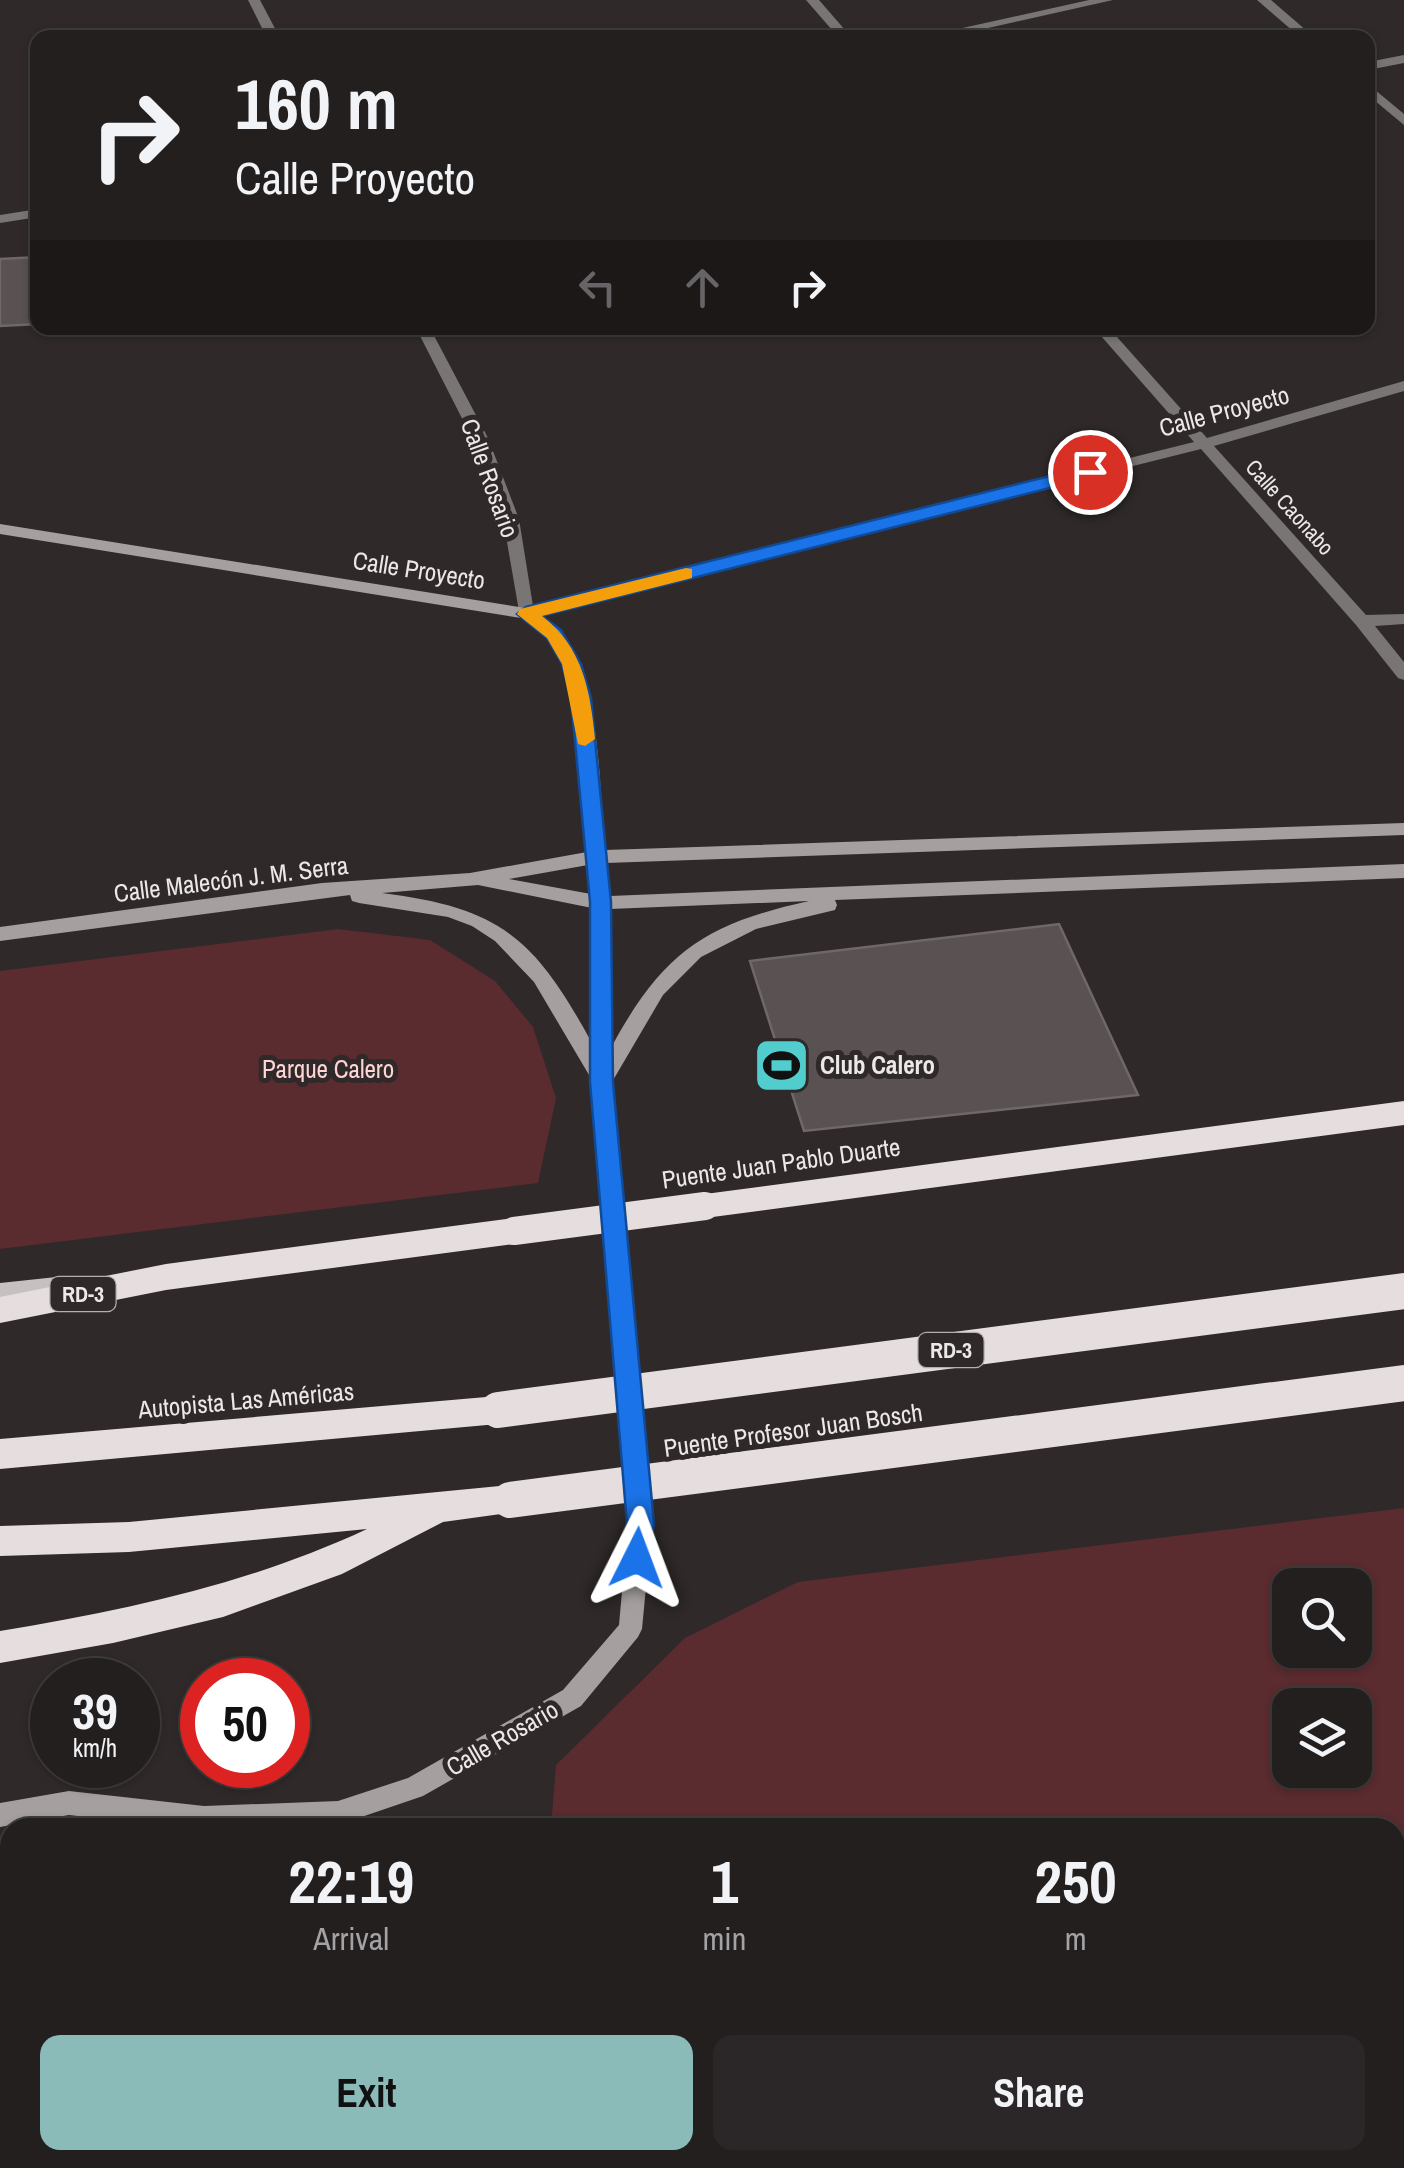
<!DOCTYPE html>
<html lang="en">
<head>
<meta charset="utf-8">
<style>
  body { margin:0; font-family:"Archivo Narrow",sans-serif; background:#2b2728; color:#f1f3f6; height:100vh; display:flex; flex-direction:column; font-size:38px; white-space:nowrap }
  * { box-sizing:border-box; margin:0 }
  p { font-size:32px; color:#a3a2a4 }
  .icon { flex:none; width:55px; height:55px; fill:none; stroke:currentColor; stroke-width:2; stroke-linecap:round; stroke-linejoin:round }
  .map { position:relative; flex:1; overflow:hidden }
  .side { position:absolute; left:0px; top:1818px; width:1405px; height:352px; display:flex; flex-direction:column; background:#231f1f; border-radius:30px 30px 0 0; box-shadow:0 2px 8px #0004,0 0 0 2px #403d3d }
  .side>* { flex:none }
  .banner { position:absolute; left:30px; top:30px; width:1345px; height:305px; border-radius:20px; box-shadow:0 2px 8px #0004,0 0 0 2px #403d3d; background:#231f1f; color:#f1f3f6; overflow:hidden }
  .controls { position:absolute; left:1272px; top:1568px; display:grid; gap:20px }
  .controls a { display:grid; place-items:center; width:100px; height:100px; border-radius:20px; background:#231f1f; box-shadow:0 2px 8px #0004,0 0 0 2px #403d3d; font-size:50px }
  .speed { position:absolute; left:30px; top:1658px; display:flex; gap:20px; font-size:50px; font-weight:700; text-align:center }
  .speed>* { display:grid; place-content:center; width:130px; height:130px; border-radius:50%; background:#231f1f; box-shadow:0 2px 8px #0004,0 0 0 2px #403d3d; line-height:1 }
  .speed small { font-size:25px; font-weight:400 }
  .speed .limit { border:15px solid #d22; background:#fff; color:#111 }
  .pin { position:absolute; display:grid; place-items:center; width:85px; height:85px; color:#fff; margin:-42px; border:5px solid #fff; border-radius:50%; box-shadow:0 2px 10px #0007 }
  .me { position:absolute; width:110px; margin:-55px; rotate:3deg; stroke-linejoin:round; filter:drop-shadow(0 0 8px #0008) }
  .turn { display:flex; align-items:center; gap:35px; height:210px; padding:0 40px; font-size:45px }
  .turn .icon { width:130px; height:130px; stroke-width:2.5 }
  .turn b { display:block; font-size:70px; line-height:85px }
  .lanes { display:flex; align-items:center; height:95px; padding:0 40px; background:#0003; justify-content:center; gap:50px; direction:ltr }
  .lanes .off { opacity:.35 }
  .eta { display:flex; justify-content:space-evenly; align-items:center; height:170px; text-align:center }
  .eta b { font-size:60px; font-weight:700; line-height:70px }
  .cta { display:flex; gap:20px; margin-top:auto; padding:20px 40px }
  .cta a { flex:1; height:115px; border-radius:20px; background:#8bbbb9; color:#111; font-size:40px; font-weight:700; line-height:115px; text-align:center }
  .cta a+a { background:#2b2728; color:#f1f3f6 }
  .map>svg:first-child { display:block }
  .green { fill:#5a2b2f; fill-rule:evenodd }
  .building { fill:#595152; stroke:#6f6768; stroke-width:2.5 }
  .lines { fill:none; stroke-linecap:round; stroke-linejoin:round }
  .minor { fill:#797575; fill-rule:evenodd }
  .secondary { fill:#a59f9f; fill-rule:evenodd }
  .primary { fill:#c7c0c0; fill-rule:evenodd }
  .motorway { fill:#e6dede; fill-rule:evenodd }
  .motorway-bridge-far1 { stroke:#e6dede; stroke-width:28 }
  .motorway-bridge { stroke:#e6dede; stroke-width:36 }
  .route { fill:#1a73e8; stroke:#114b97; stroke-width:2.5 }
  .slow { fill:#f59e0b }
  .labels { text-anchor:middle; dominant-baseline:central; stroke-width:10; stroke-linejoin:round; paint-order:stroke }
  .far-street-label { font-size:22px; fill:#ece8e8; stroke:#2f2929 }
  .shield { fill:#2f2929; stroke:#b3afaf; stroke-width:2.5 }
  .shield-label { font-size:22px; font-weight:bold; fill:#ece8e8 }
  .street-label { font-size:25px; fill:#ece8e8; stroke:#2f2929 }
  .poi-label { font-size:25px; font-weight:bold; fill:#ece8e8; stroke:#2f2929; text-anchor:start }
  .park-label { font-size:25px; fill:#ffd4d5; stroke:#2f2929 }
</style>
</head>
<body>
<div class="map">
<svg width="1404" height="2168" viewBox="0 0 1404 2168">
  <rect width="100%" height="100%" fill="#2f2929"/>
  <g class="green">
    <path d="M 338,929 L 430,940 L 495,981 L 533,1027 L 556,1098 L 538,1183 L 0,1249 L 0,971 Z"/>
    <path d="M 1404,1508 L 1404,2168 L 536,2168 L 531,2160 L 1395,2160 L 1395,1828 L 551,1827 L 556,1765 L 685,1638 L 798,1582 ZM 1290,1585 L 1355,1585 L 1355,1650 L 1290,1650 ZM 1290,1705 L 1355,1705 L 1355,1770 L 1290,1770 Z"/>
  </g>
  <g class="building">
    <path d="M 38,257 L 38,324 L 0,326 L 0,259 Z"/>
    <path d="M 1059,924 L 1138,1095 L 804,1131 L 750,961 Z"/>
  </g>
  <g class="lines">
    <g class="minor">
      <path d="M 248,0 L 260,0 L 280,38 L 267,38 Z"/>
      <path d="M 806,0 L 819,0 L 852,38 L 839,38 Z"/>
      <path d="M 1089,0 L 1113,0 L 944,38 L 917,38 Z"/>
      <path d="M 1257,0 L 1271,0 L 1315,38 L 1301,38 Z"/>
      <path d="M 1404,55 L 1404,63 L 1368,70 L 1368,62 Z"/>
      <path d="M 1368,84 L 1404,114 L 1404,125 L 1368,95 Z"/>
      <path d="M 38,209 L 38,217 L 0,223 L 0,215 Z"/>
      <path d="M 416,328 L 430,328 L 488,438 L 519,519 L 533,606 L 1194,442 L 1094,328 L 1109,328 L 1207,438 L 1404,381 L 1404,391 L 1214,446 L 1366,615 L 1404,614 L 1404,624 L 1375,626 L 1404,662 L 1404,680 L 1398,678 L 1356,625 L 1201,449 L 526,618 L 520,617 L 503,519 L 472,438 Z"/>
      <path d="M 284,2160 L 312,2160 L 311,2168 L 283,2168 Z"/>
    </g>
    <path class="secondary" d="M 0,524 L 532,609 C 542,616 555,624 562,633 C 601,685 599,786 605,850 L 1404,823 L 1404,835 L 606,863 L 610,896 L 1404,864 L 1404,878 L 835,900 L 837,905 L 835,910 L 756,929 L 701,957 L 663,995 L 612,1082 L 652,1524 L 642,1629 L 638,1637 L 581,1706 L 423,1796 L 338,1825 L 181,1828 L 69,1815 L 0,1827 L 0,1803 L 69,1791 L 204,1806 L 338,1801 L 408,1778 L 563,1690 L 619,1625 L 628,1524 L 592,1080 L 534,982 L 495,941 L 472,926 L 448,917 L 359,903 L 352,901 L 350,895 L 0,941 L 0,927 L 322,883 L 470,873 L 587,852 C 582,799 582,674 546,637 C 540,629 529,624 521,618 L 0,534 ZM 588,865 L 591,894 L 509,879 ZM 478,885 L 592,908 L 592,1043 C 535,939 502,908 382,893 ZM 809,901 C 705,924 663,952 612,1046 L 610,909 Z"/>
    <path class="primary" d="M 66,1276 L 75,1279 L 79,1287 L 75,1295 L 0,1305 L 0,1283 Z"/>
    <g class="motorway">
      <path d="M 1404,1101 L 1404,1125 L 705,1218 L 694,1215 L 689,1206 L 694,1197 L 705,1194 Z"/>
      <path d="M 514,1218 L 525,1222 L 530,1231 L 525,1240 L 514,1244 L 166,1290 L 0,1323 L 0,1297 L 166,1264 Z"/>
      <path d="M 498,1396 L 510,1400 L 515,1410 L 510,1420 L 498,1424 L 0,1469 L 0,1439 Z"/>
      <path d="M 510,1485 L 522,1489 L 527,1500 L 522,1511 L 443,1522 L 342,1574 L 223,1617 L 113,1643 L 0,1663 L 0,1631 C 127,1610 249,1584 367,1529 L 129,1552 L 0,1556 L 0,1526 L 129,1522 Z"/>
    </g>
    <path class="motorway-bridge-far1" d="M 514,1231 L 705,1206"/>
    <g class="motorway-bridge">
      <path d="M 498,1410 L 1404,1291"/>
      <path d="M 510,1500 L 1404,1383"/>
    </g>
  </g>
  <path class="route" d="M 1090,466 L 1099,472 L 1097,476 L 542,616 L 561,630 L 581,664 L 591,698 L 611,902 L 613,1082 L 654,1524 L 646,1567 L 637,1570 L 627,1567 L 624,1558 L 627,1524 L 590,1082 L 590,902 L 571,698 L 562,664 L 547,638 L 517,614 L 526,607 Z"/>
  <path class="slow" d="M 686,568 L 692,569 L 692,578 L 542,616 C 583,647 590,691 595,739 L 585,746 L 578,744 L 562,664 L 547,638 L 517,614 L 520,609 Z"/>
  <defs>
    <symbol id="stadium-square" viewBox="-11 -11 22 22"><rect x="-9" y="-9" width="18" height="18" rx="4" fill="#52cdce" stroke="#2f2929"/><path d="M0-5a6.5 5 0 1 0 0 10a6.5 5 0 1 0 0-10ZM-3.5-1.8h7v3.6h-7Z" fill="#111"/></symbol>
  </defs>
  <g fill-rule="evenodd">
    <use href="#stadium-square" x="750" y="1034" width="63" height="63"/>
  </g>
  <g class="labels">
    <g class="far-street-label">
      <text transform="translate(1290 507) rotate(48)">Calle Caonabo</text>
    </g>
    <g class="shield">
      <rect x="50.5" y="1277" width="65" height="34" rx="8"/>
      <rect x="918.5" y="1333" width="65" height="34" rx="8"/>
    </g>
    <g class="shield-label">
      <text x="83" y="1294">RD-3</text>
      <text x="951" y="1350">RD-3</text>
    </g>
    <g class="street-label">
      <text transform="translate(1224 411) rotate(-15)">Calle Proyecto</text>
      <text transform="translate(490 478) rotate(70)">Calle Rosario</text>
      <text transform="translate(419 570) rotate(9)">Calle Proyecto</text>
      <text transform="translate(231 879) rotate(-7)">Calle Malecón J. M. Serra</text>
      <text transform="translate(781 1163) rotate(-8)">Puente Juan Pablo Duarte</text>
      <text transform="translate(246 1400) rotate(-5)">Autopista Las Américas</text>
      <text transform="translate(793 1430) rotate(-8)">Puente Profesor Juan Bosch</text>
      <text transform="translate(502 1738) rotate(-30)">Calle Rosario</text>
    </g>
    <g class="poi-label">
      <text x="820" y="1065">Club Calero</text>
    </g>
    <g class="park-label">
      <text x="328" y="1069">Parque Calero</text>
    </g>
  </g>
</svg>
<div class="controls">
<a><svg class="icon" aria-label="search" viewBox="0 0 24 24"><circle cx="10" cy="10" r="6"/><path d="M15 15l6 6"/></svg></a>
<a><svg class="icon" aria-label="layers" viewBox="0 0 24 24"><path d="M12 4l9 5-9 5-9-5zM3 14l9 5 9-5"/></svg></a>
</div>
<div class="speed"><div>39<small>km/h</small></div><div class="limit">50</div></div>
<div class="pin" style="left:1090px;top:472px;background:#d93025"><svg class="icon" aria-label="arrive" viewBox="0 0 24 24"><path d="M6 21V4h12l-3 4 3 4H6"/></svg></div>
<svg class="me" style="left:637px;top:1558px" viewBox="-20 -20 40 40"><path d="M0-17L14 15 0 8-14 15z" fill="#1a73e8" stroke="#fff" stroke-width="4"/></svg>
<div class="banner">
<div class="turn"><svg class="icon" aria-label="right" viewBox="0 0 24 24"><path d="M7 20v-9h11M14 6l5 5-5 5"/></svg><div><b>160 m</b>Calle Proyecto</div></div>
<div class="lanes"><svg class="icon off" aria-label="left" viewBox="0 0 24 24"><path d="M17 20v-9H6M10 6l-5 5 5 5"/></svg><svg class="icon off" aria-label="ahead" viewBox="0 0 24 24"><path d="M12 20V5M6 11l6-6 6 6"/></svg><svg class="icon" aria-label="right" viewBox="0 0 24 24"><path d="M7 20v-9h11M14 6l5 5-5 5"/></svg></div>
</div>
<section class="side">
<div class="eta">
<div><b>22:19</b><p>Arrival</p></div>
<div><b>1</b><p>min</p></div>
<div><b>250</b><p>m</p></div>
</div>
<div class="cta"><a>Exit</a><a>Share</a></div>
</section>
</div>
</body>
</html>
